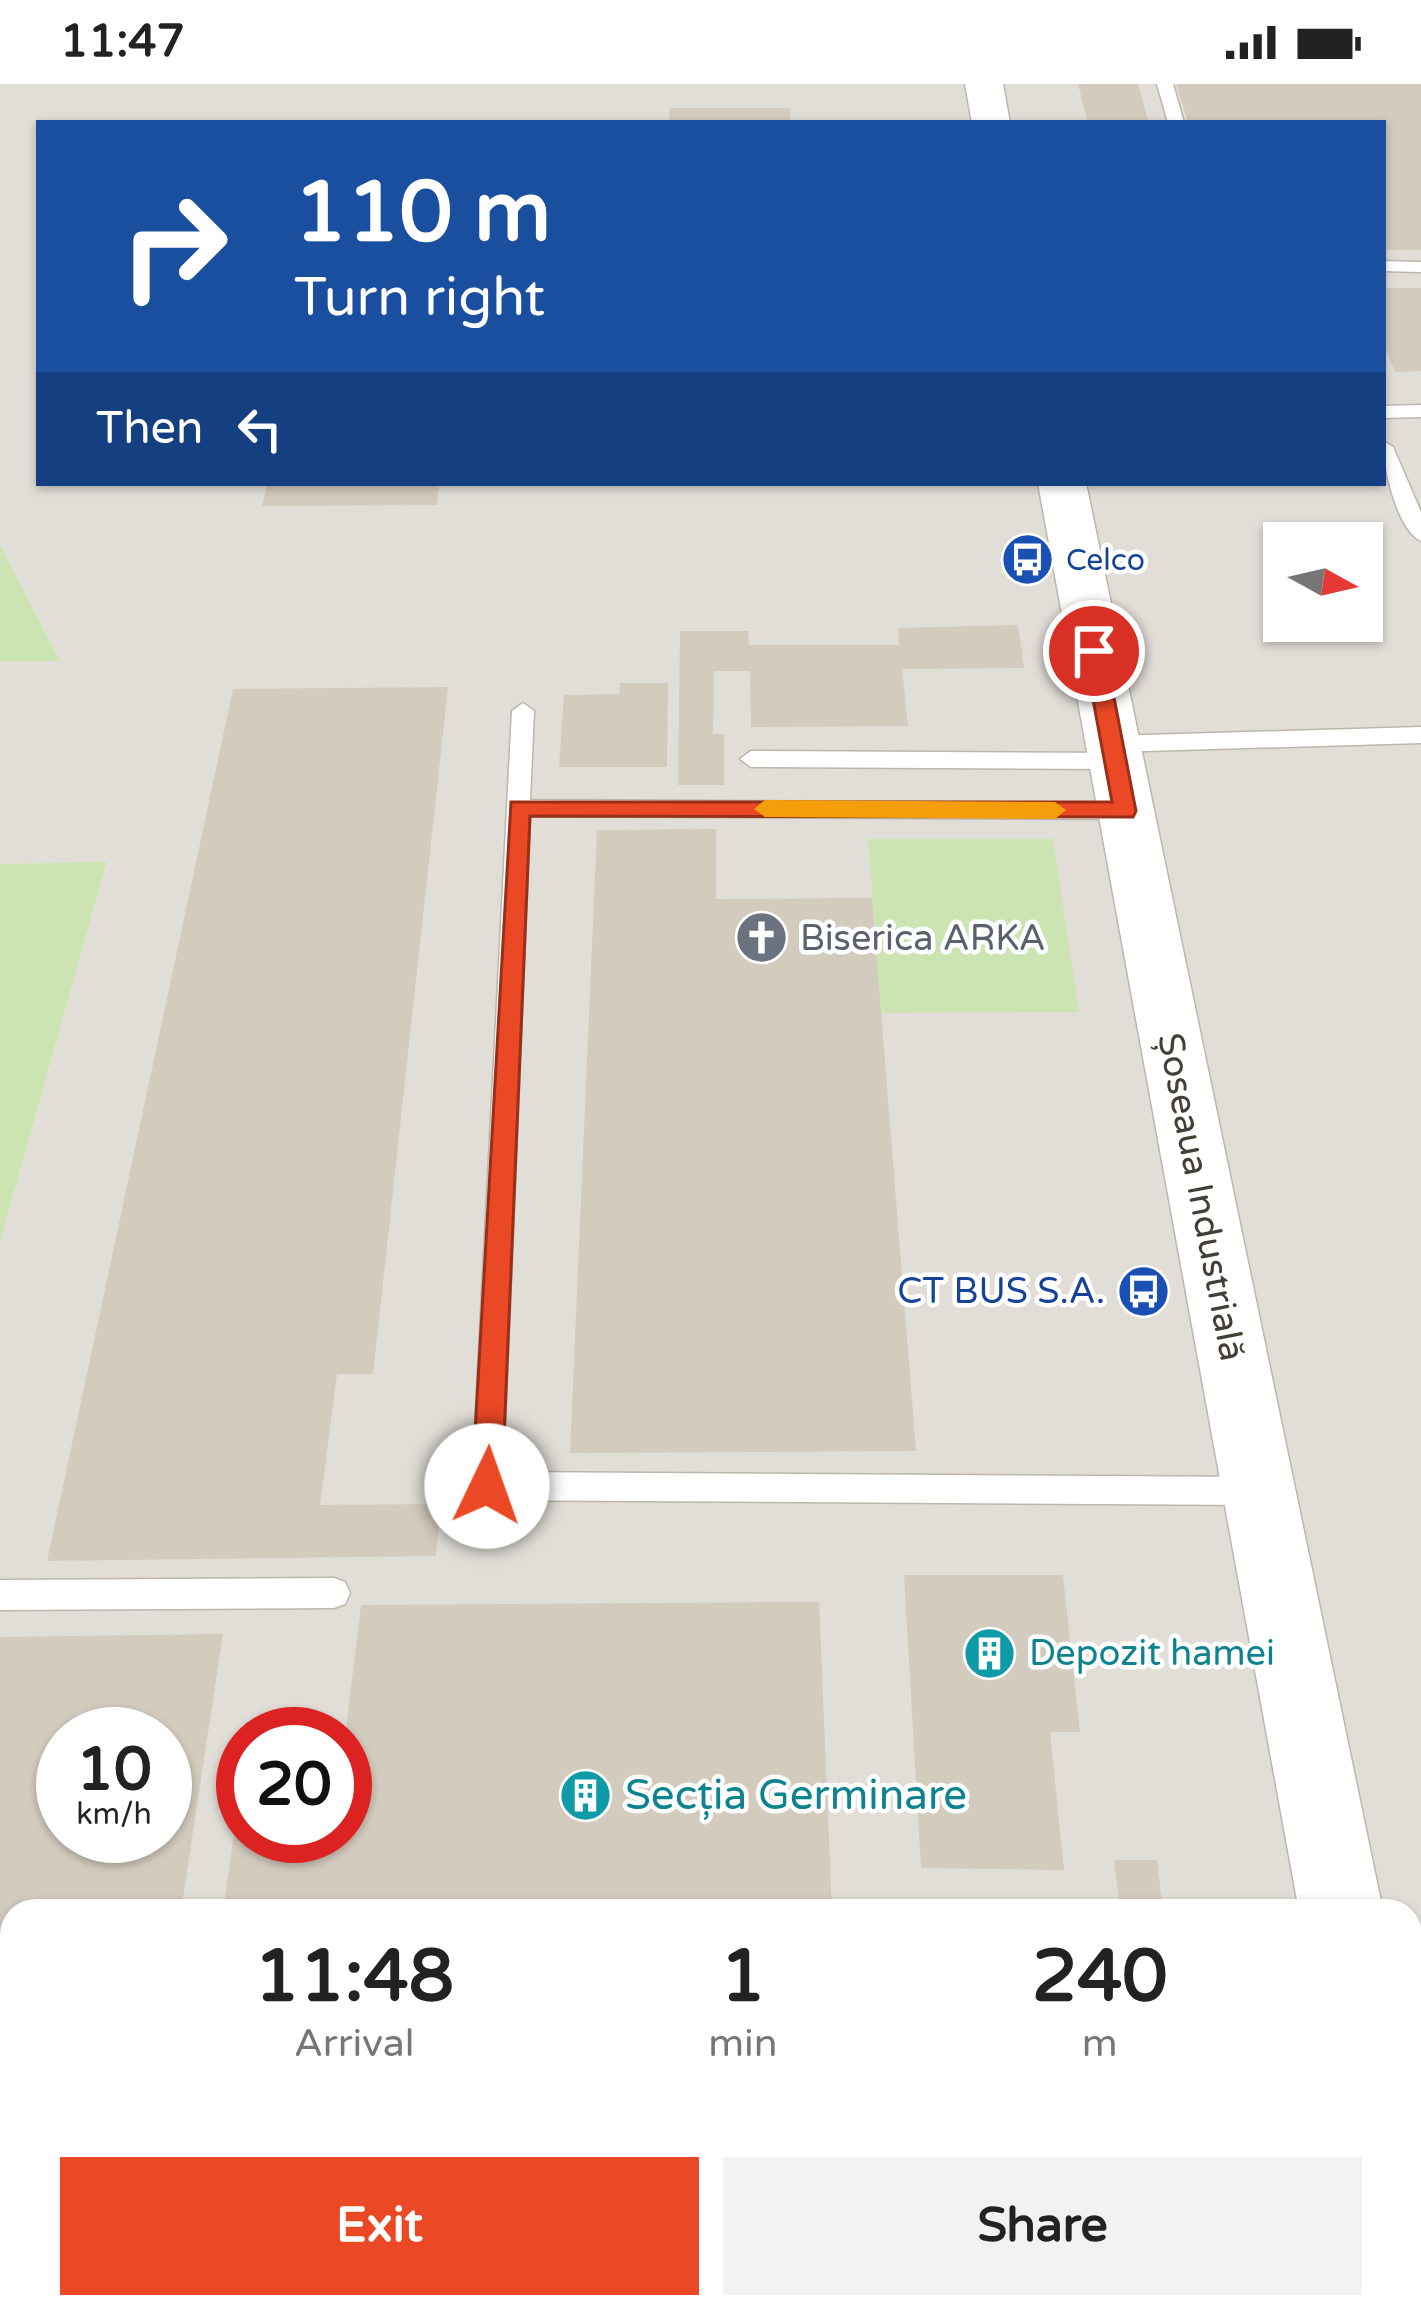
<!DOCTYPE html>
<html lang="en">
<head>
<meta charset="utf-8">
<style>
  body { margin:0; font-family:"Varela Round",sans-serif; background:#f2f2f2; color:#222; height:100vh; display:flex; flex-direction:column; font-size:45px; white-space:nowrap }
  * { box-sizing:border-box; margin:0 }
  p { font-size:39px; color:#767676 }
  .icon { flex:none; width:66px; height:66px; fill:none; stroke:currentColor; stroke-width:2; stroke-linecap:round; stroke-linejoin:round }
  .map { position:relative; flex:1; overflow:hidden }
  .side { position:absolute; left:0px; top:1815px; width:1422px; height:420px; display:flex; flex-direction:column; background:#fff; border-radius:36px 36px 0 0; box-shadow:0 3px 9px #0004 }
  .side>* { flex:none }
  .banner { position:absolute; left:36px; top:36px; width:1350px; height:366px; border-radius:0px; box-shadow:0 3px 9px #0004; background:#1a4fa0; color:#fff; overflow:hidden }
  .needle { width:78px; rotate:98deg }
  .controls { position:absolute; left:1263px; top:438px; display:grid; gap:24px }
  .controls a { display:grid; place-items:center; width:120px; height:120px; border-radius:0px; background:#fff; box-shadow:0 3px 9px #0004; font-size:60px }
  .speed { position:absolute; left:36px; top:1623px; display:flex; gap:24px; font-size:60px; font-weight:700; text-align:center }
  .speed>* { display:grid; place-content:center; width:156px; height:156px; border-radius:50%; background:#fff; box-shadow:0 3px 9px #0004; line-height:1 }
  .speed small { font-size:30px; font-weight:400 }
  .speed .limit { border:18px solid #d22; background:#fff; color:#111 }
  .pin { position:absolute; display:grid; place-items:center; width:102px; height:102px; color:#fff; margin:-51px; border:6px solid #fff; border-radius:50%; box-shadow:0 3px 12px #0007 }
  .me { position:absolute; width:132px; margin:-66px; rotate:3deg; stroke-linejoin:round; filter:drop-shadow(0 0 9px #0008) }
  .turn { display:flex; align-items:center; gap:42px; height:252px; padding:0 60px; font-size:54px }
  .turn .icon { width:156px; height:156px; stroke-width:2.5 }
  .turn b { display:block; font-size:84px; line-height:102px }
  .then { display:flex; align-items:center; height:114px; padding:0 60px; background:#0003; gap:24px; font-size:45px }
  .eta { display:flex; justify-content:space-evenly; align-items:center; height:204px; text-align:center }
  .eta b { font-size:72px; font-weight:800; line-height:84px }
  .cta { display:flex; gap:24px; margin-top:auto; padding:24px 60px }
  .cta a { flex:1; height:138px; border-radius:0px; background:#eb4925; color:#fff; font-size:48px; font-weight:800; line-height:138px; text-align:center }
  .cta a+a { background:#f2f2f2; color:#222 }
  .status { display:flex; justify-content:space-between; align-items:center; height:84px; padding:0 60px; background:#fff; direction:ltr }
  .status svg { height:33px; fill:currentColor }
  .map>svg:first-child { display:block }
  .industrial { fill:#e1ded8; fill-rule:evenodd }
  .green { fill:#cce4b2 }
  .building { fill:#d3cbbd; fill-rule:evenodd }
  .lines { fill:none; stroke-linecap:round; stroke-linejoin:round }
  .service-casing { stroke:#bdb7aa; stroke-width:3 }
  .tertiary-casing { stroke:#bdb7aa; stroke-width:3 }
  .service { fill:#fff; fill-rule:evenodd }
  .tertiary { fill:#fff; fill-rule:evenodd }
  .route { fill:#eb4925; stroke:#992f18; stroke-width:3 }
  .slow { fill:#f59e0b }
  .labels { text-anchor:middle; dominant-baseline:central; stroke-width:9; stroke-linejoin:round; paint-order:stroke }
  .far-transit-label { font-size:30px; fill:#164399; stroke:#fff; text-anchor:start }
  .worship-label { font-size:36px; fill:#5b616d; stroke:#fff; text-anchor:start }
  .street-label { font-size:36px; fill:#443f36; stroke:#fff }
  .transit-label { font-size:36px; fill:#164399; stroke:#fff; text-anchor:end }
  .culture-label { font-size:36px; fill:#0d838f; stroke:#fff; text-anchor:start }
  .near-culture-label { font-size:42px; fill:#0d838f; stroke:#fff; text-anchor:start }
</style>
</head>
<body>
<div class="status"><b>11:47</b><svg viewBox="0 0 49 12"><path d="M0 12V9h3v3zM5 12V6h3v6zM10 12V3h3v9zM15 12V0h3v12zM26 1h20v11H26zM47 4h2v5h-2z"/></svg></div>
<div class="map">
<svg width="1421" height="2235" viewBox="0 0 1421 2235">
  <rect width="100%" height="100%" fill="#f2efe7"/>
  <path class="industrial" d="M 0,0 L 1421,0 L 1421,2235 L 0,2235 L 0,1158 L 107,779 L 0,780 L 0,577 L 59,576 L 0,461 ZM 39,39 L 1383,39 L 1383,399 L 39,399 ZM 1284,459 L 1362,459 L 1362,537 L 1284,537 ZM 63,1650 L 165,1650 L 165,1752 L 63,1752 ZM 243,1650 L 345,1650 L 345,1752 L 243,1752 ZM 12,1827 L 1410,1827 L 1410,2223 L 12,2223 Z"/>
  <g class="green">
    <path d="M 0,461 L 60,577 L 0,577 Z"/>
    <path d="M 868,755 L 1053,755 L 1079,928 L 881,929 Z"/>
    <path d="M 107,778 L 0,1158 L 0,780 Z"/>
  </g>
  <g class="building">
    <path d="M 1078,0 L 1138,0 L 1149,39 L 1088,39 Z"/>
    <path d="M 1176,0 L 1421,0 L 1421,166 L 1383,166 L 1383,39 L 1188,39 Z"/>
    <path d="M 670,24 L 790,24 L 791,39 L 669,39 Z"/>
    <path d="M 1383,204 L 1421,204 L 1421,287 L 1395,288 L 1383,258 Z"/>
    <path d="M 267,399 L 439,399 L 437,421 L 262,422 Z"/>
    <path d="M 1018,541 L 1024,584 L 902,585 L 908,642 L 751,643 L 750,587 L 714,587 L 713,650 L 724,650 L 724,701 L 678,701 L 680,547 L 748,547 L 749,561 L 899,561 L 898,544 Z"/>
    <path d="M 620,599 L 668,599 L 667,683 L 559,683 L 564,611 L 619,610 Z"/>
    <path d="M 448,603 L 373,1290 L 337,1290 L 320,1421 L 441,1420 L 436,1472 L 47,1477 L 233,605 Z"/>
    <path d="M 716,745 L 716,815 L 872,814 L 916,1367 L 570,1369 L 597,746 Z"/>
    <path d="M 904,1491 L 1063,1491 L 1080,1648 L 1050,1648 L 1064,1786 L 921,1784 Z"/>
    <path d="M 819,1518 L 832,1827 L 223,1827 L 240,1707 L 243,1752 L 345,1752 L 345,1653 L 361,1521 Z"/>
    <path d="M 223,1550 L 181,1827 L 12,1827 L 12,1891 L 0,1891 L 0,1553 ZM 63,1650 L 165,1650 L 165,1752 L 63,1752 Z"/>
    <path d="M 1114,1776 L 1157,1776 L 1163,1827 L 1120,1827 Z"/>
    <path d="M 12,2067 L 12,2223 L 491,2223 L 484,2235 L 0,2235 L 0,2068 Z"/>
    <path d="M 1079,2223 L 1141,2223 L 1138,2235 L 1085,2235 Z"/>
    <path d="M 1162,2223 L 1221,2223 L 1216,2235 L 1169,2235 Z"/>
  </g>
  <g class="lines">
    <defs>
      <g id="service">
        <path d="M 1157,0 L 1173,0 L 1184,39 L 1168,39 Z"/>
        <path d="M 1383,177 L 1421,178 L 1421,188 L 1383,187 Z"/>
        <path d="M 1421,321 L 1421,333 L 1383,334 L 1383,322 Z"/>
        <path d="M 1383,357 L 1393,363 L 1421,428 L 1421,457 C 1397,446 1383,383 1383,357 Z"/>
        <path d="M 523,619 L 534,627 L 530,716 L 1125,719 L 1136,727 L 1125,735 L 530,732 L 503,1388 L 1254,1393 L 1265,1397 L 1269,1407 L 1265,1417 L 1254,1421 L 487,1416 L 476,1412 L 472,1402 L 512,627 Z"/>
        <path d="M 1421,643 L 1421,659 L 1112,668 L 1101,660 L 1112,652 Z"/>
        <path d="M 751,667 L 1115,669 L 1126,677 L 1115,685 L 751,683 L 740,675 Z"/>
        <path d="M 334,1494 L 345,1498 L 350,1509 L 345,1520 L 334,1524 L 0,1526 L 0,1496 Z"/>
        <rect x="0" y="1959" width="12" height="36"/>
        <path d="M 551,2223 L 589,2223 L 588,2235 L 550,2235 Z"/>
      </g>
      <g id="tertiary">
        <path d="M 965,0 L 1003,0 L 1010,39 L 972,39 Z"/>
        <path d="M 1038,399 L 1086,399 L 1383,1827 L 1299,1827 Z"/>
        <path d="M 1410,2134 L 1421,2138 L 1421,2235 L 1374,2235 L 1372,2223 L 1410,2223 Z"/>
      </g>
    </defs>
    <use href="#service" class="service-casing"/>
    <use href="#tertiary" class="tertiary-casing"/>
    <use href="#service" class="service"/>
    <use href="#tertiary" class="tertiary"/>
  </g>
  <path class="route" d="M 1094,560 L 1105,567 L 1136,727 L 1133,733 L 530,732 L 502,1402 L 498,1412 L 487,1416 L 476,1412 L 472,1402 L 511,718 L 1112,718 L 1084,567 Z"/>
  <path class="slow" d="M 765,716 L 1055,718 L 1066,726 L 1055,735 L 765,733 L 754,725 Z"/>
  <defs>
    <symbol id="bus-disc" viewBox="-11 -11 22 22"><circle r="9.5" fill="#1a4fb4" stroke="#fff"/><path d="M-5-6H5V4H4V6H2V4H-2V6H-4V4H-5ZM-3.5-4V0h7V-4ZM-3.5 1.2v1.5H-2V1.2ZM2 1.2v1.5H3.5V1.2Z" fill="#fff"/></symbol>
    <symbol id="church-disc" viewBox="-11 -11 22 22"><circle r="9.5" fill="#6b7280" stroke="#fff"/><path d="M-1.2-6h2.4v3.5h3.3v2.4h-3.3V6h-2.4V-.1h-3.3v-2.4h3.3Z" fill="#fff"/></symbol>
    <symbol id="building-disc" viewBox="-11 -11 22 22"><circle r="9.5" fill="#0f9aa8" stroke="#fff"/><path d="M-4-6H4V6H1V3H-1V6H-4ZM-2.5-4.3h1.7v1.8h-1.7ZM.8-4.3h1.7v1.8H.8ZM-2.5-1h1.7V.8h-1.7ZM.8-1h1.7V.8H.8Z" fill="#fff"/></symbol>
  </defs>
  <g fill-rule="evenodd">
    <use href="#bus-disc" x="998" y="446" width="59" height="59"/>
    <use href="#church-disc" x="732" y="824" width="59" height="59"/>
    <use href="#bus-disc" x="1114" y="1178" width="59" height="59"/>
    <use href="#building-disc" x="960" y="1540" width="59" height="59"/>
    <use href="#building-disc" x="556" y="1682" width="59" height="59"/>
  </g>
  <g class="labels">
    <g class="far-transit-label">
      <text x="1066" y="476">Celco</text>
    </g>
    <g class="worship-label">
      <text x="800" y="854">Biserica ARKA</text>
    </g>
    <g class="street-label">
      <text transform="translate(1201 1113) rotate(79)">Șoseaua Industrială</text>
    </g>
    <g class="transit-label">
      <text x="1105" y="1207">CT BUS S.A.</text>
    </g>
    <g class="culture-label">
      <text x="1029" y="1569">Depozit hamei</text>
    </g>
    <g class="near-culture-label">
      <text x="625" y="1711">Secția Germinare</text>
    </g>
  </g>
</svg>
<div class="controls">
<a><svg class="needle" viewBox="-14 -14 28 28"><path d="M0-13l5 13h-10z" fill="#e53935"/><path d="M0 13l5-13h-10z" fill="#767676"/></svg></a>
</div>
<div class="speed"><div>10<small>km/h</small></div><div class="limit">20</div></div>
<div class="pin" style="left:1094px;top:567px;background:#d93025"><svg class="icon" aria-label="arrive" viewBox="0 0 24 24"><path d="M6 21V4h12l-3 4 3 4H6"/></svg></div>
<svg class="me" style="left:487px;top:1402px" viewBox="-20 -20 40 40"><circle r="19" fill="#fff"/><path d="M0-13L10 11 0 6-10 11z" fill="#eb4925"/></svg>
<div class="banner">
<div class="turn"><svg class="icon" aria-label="right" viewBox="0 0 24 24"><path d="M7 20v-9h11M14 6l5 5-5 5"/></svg><div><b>110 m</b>Turn right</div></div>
<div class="then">Then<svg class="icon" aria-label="left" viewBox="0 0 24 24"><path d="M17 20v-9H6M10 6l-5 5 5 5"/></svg></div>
</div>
<section class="side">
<div class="eta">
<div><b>11:48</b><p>Arrival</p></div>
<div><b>1</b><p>min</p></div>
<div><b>240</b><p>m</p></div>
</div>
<div class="cta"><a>Exit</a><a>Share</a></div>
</section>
</div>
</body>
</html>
